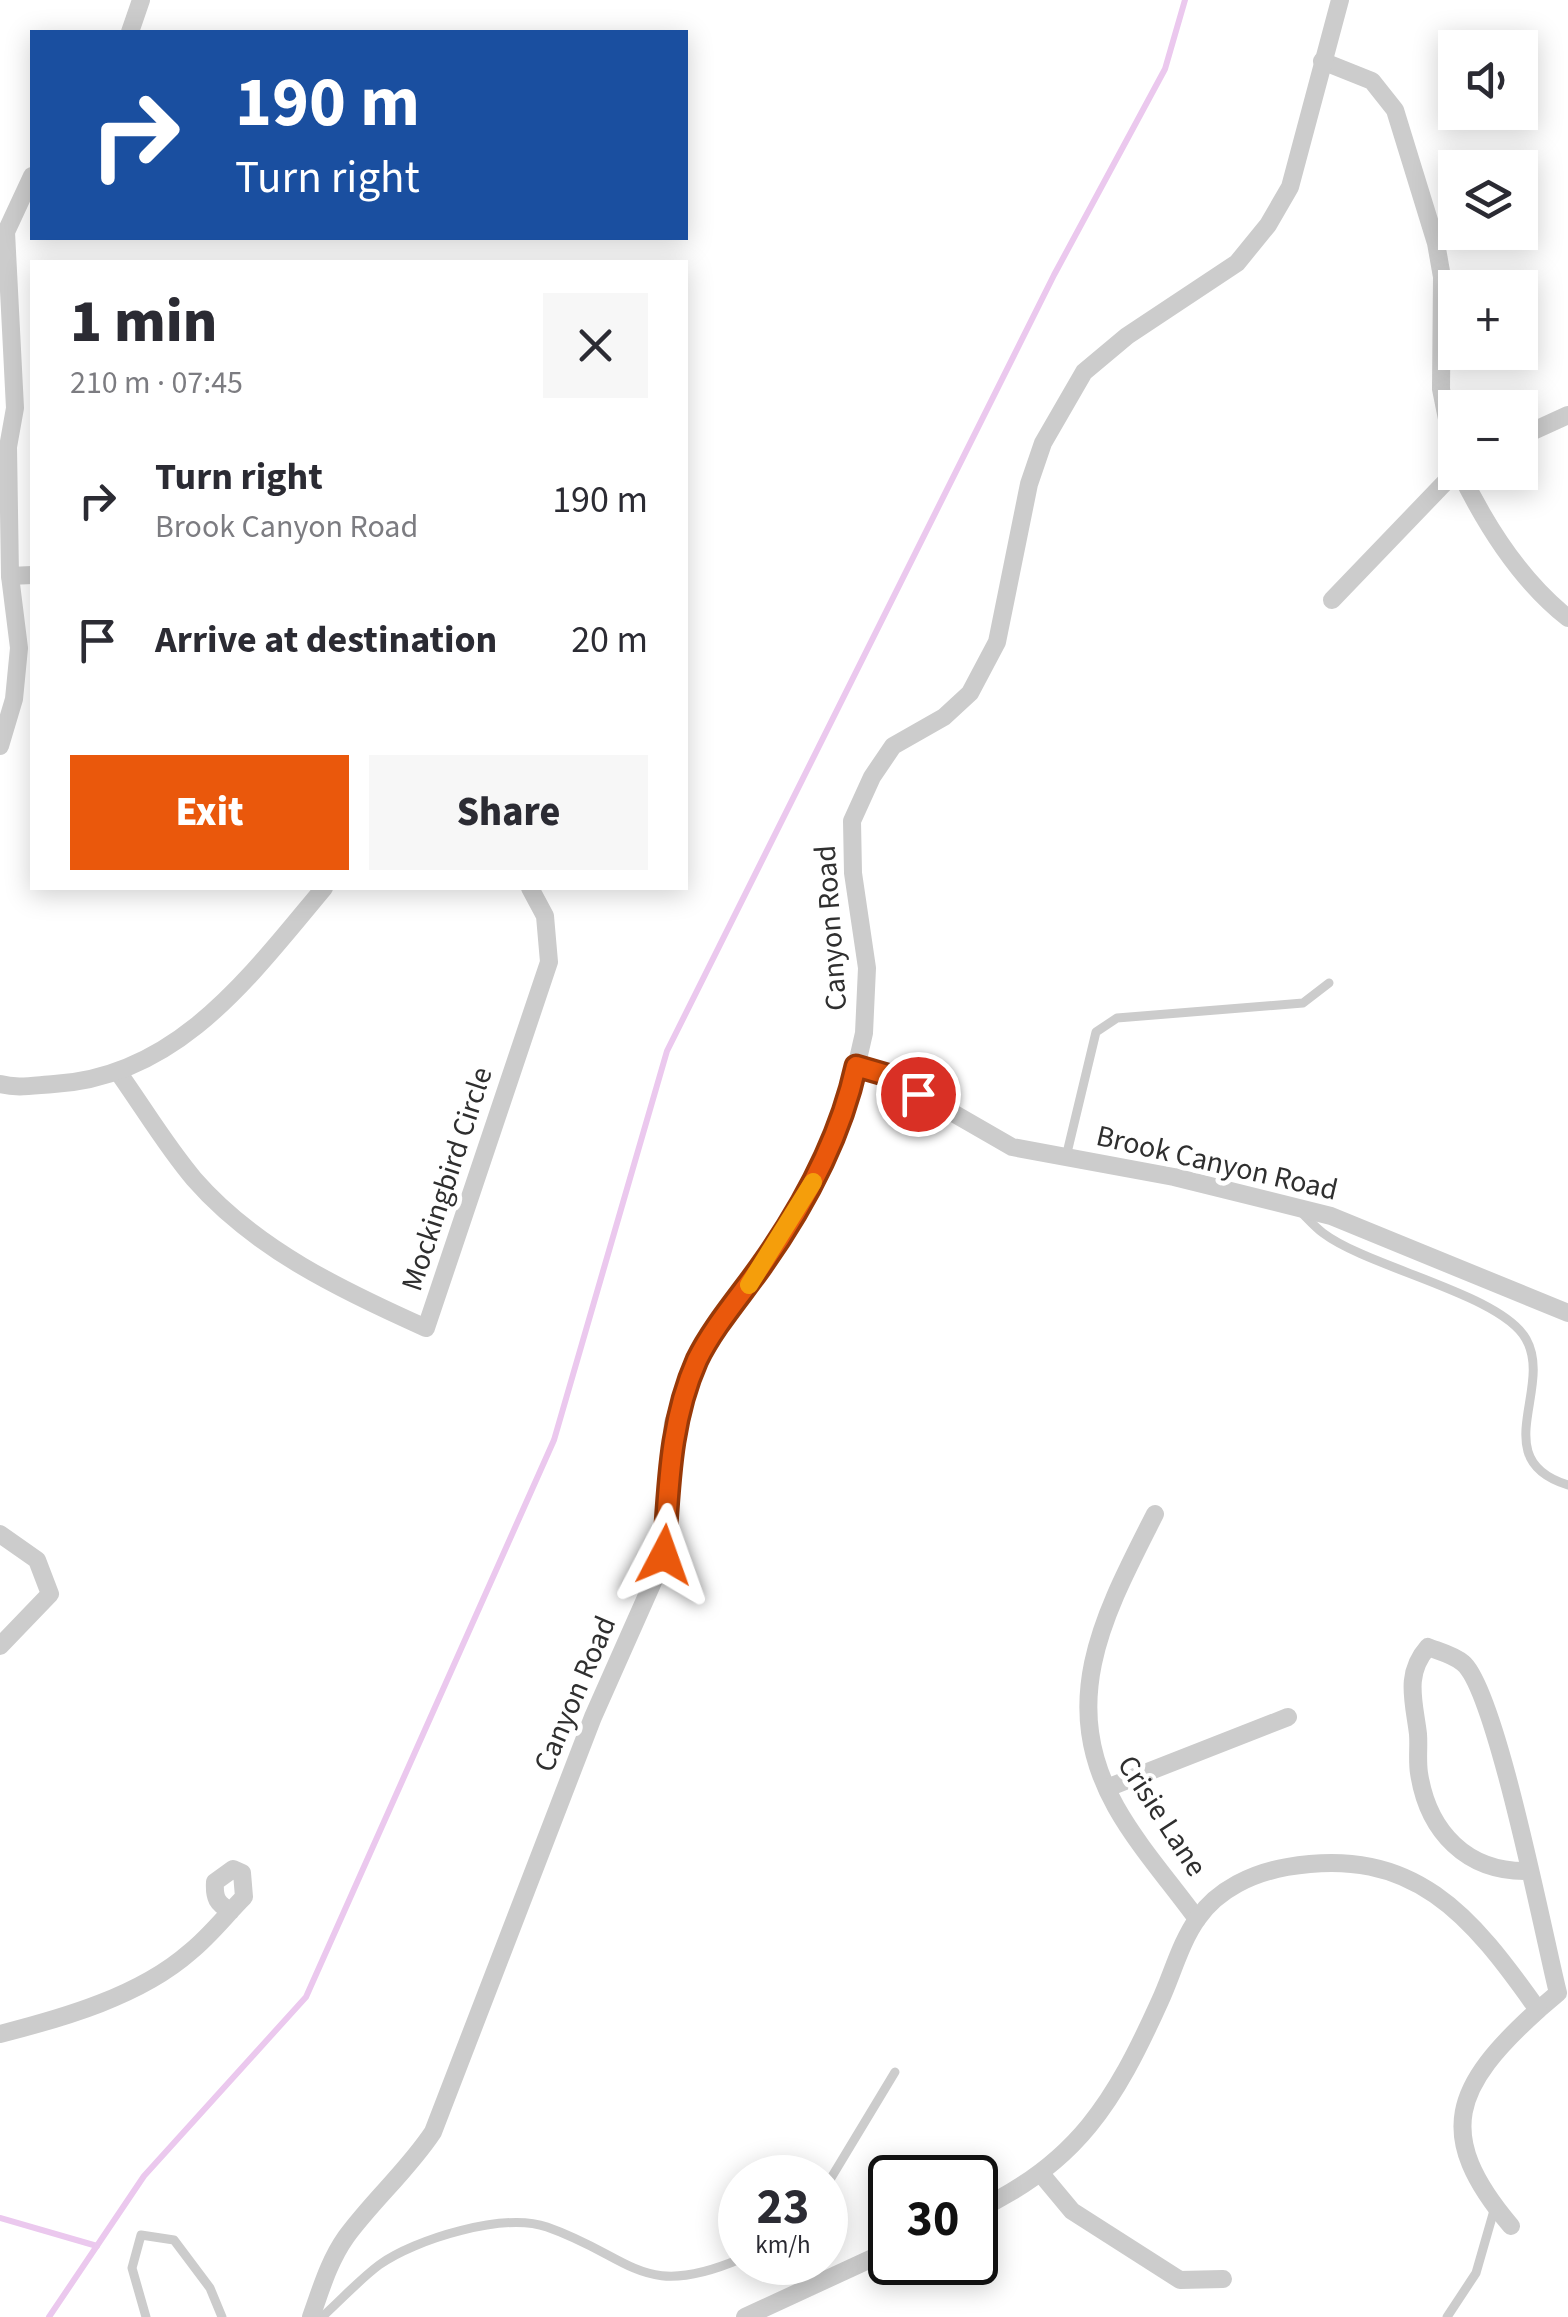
<!DOCTYPE html>
<html lang="en">
<head>
<meta charset="utf-8">
<style>
  body { margin:0; font-family:"Source Sans 3",sans-serif; background:#f7f7f7; color:#2b2b33; height:100vh; display:flex; flex-direction:column; font-size:38px; white-space:nowrap }
  * { box-sizing:border-box; margin:0 }
  p { font-size:32px; color:#7c7c81 }
  .icon { flex:none; width:55px; height:55px; fill:none; stroke:currentColor; stroke-width:2; stroke-linecap:round; stroke-linejoin:round }
  .map { position:relative; flex:1; overflow:hidden }
  .drawer { position:absolute; left:30px; top:260px; width:658px; height:630px; display:flex; flex-direction:column; background:#fff; border-radius:0px; box-shadow:0 5px 25px #0003 }
  .drawer>* { flex:none }
  .hud { position:absolute; left:30px; top:30px; width:658px; height:210px; border-radius:0px; box-shadow:0 5px 25px #0003; background:#1a4fa0; color:#fff; overflow:hidden }
  .fabs { position:absolute; left:1438px; top:30px; display:grid; gap:20px }
  .fabs a { display:grid; place-items:center; width:100px; height:100px; border-radius:0px; background:#fff; box-shadow:0 5px 25px #0003; font-size:50px }
  .speed { position:absolute; left:718px; top:2155px; display:flex; gap:20px; font-size:50px; font-weight:700; text-align:center }
  .speed>* { display:grid; place-content:center; width:130px; height:130px; border-radius:50%; background:#fff; box-shadow:0 5px 25px #0003; line-height:1 }
  .speed small { font-size:25px; font-weight:400 }
  .speed .limit { border:5px solid #111; border-radius:15px; background:#fff; color:#111 }
  .pin { position:absolute; display:grid; place-items:center; width:85px; height:85px; color:#fff; margin:-42px; border:5px solid #fff; border-radius:50%; box-shadow:0 2px 10px #0007 }
  .me { position:absolute; width:110px; margin:-55px; rotate:4deg; stroke-linejoin:round; filter:drop-shadow(0 0 8px #0008) }
  .turn { display:flex; align-items:center; gap:35px; height:210px; padding:0 40px; font-size:45px }
  .turn .icon { width:130px; height:130px; stroke-width:2.5 }
  .turn b { display:block; font-size:70px; line-height:85px }
  .round { display:grid; place-items:center; flex:none; width:105px; height:105px; border-radius:0px; background:#f7f7f7 }
  .summary { display:flex; align-items:center; justify-content:space-between; height:170px; padding:0 40px }
  h1 { font-size:60px; font-weight:800; line-height:75px }
  .button { display:flex; gap:20px; margin-top:auto; padding:20px 40px }
  .button a { flex:1; height:115px; border-radius:0px; background:#ea580c; color:#fff; font-size:40px; font-weight:800; line-height:115px; text-align:center }
  .button a+a { background:#f7f7f7; color:#2b2b33 }
  ul { padding:0; list-style:none }
  li { display:flex; align-items:center; gap:30px; height:140px; padding:0 40px }
  li div { flex:1 }
  li b { display:block; font-size:38px }
  li em { font-style:normal }
  .map>svg:first-child { display:block }
  .lines { fill:none; stroke-linecap:round; stroke-linejoin:round }
  .stream { stroke:#ebc8ee; stroke-width:6 }
  .service { stroke:#ccc; stroke-width:9 }
  .minor { stroke:#ccc; stroke-width:18 }
  .route-casing { stroke:#983908; stroke-width:25 }
  .route { stroke:#ea580c; stroke-width:18 }
  .slow { stroke:#f59e0b; stroke-width:18 }
  .labels { text-anchor:middle; dominant-baseline:central; stroke-width:10; stroke-linejoin:round; paint-order:stroke }
  .street-label { font-size:30px; fill:#2f2f2f; stroke:#fff }
</style>
</head>
<body>
<div class="map">
<svg width="1568" height="2317" viewBox="0 0 1568 2317">
  <rect width="100%" height="100%" fill="#fff"/>
  <g class="lines">
    <g class="stream">
      <path d="M 0,2218 L 97,2246"/>
      <path d="M 49,2317 L 144,2176 L 306,1997 L 554,1440 L 667,1051 L 1054,275 L 1165,69 L 1185,0"/>
    </g>
    <g class="service">
      <path d="M 1066,1157 L 1096,1032 L 1117,1018 L 1303,1003 L 1329,983"/>
      <path d="M 1301,1212 C 1308,1219 1315,1227 1323,1233 C 1369,1268 1501,1294 1526,1339 C 1554,1388 1486,1460 1568,1485"/>
      <path d="M 825,2188 L 895,2072"/>
      <path d="M 146,2317 L 132,2268 L 141,2235 L 174,2240 L 210,2288 L 222,2317"/>
      <path d="M 322,2317 C 341,2300 359,2280 379,2265 C 415,2239 504,2212 547,2227 C 633,2257 641,2301 740,2259"/>
      <path d="M 1447,2317 L 1476,2273 L 1495,2207"/>
    </g>
    <g class="minor">
      <path d="M 130,32 L 141,0"/>
      <path d="M 1322,61 L 1372,81 L 1395,110 L 1436,243 L 1442,277 L 1441,389 L 1455,459"/>
      <path d="M 1520,437 L 1568,415"/>
      <path d="M 1460,472 C 1486,526 1521,581 1568,618"/>
      <path d="M 10,576 L 32,575"/>
      <path d="M 1332,600 L 1455,472"/>
      <path d="M 0,746 L 14,699 L 19,648 L 10,576 L 8,447 L 15,408 L 6,232 L 32,176"/>
      <path d="M 856,1066 L 887,1075 L 1012,1147 L 1174,1177 L 1331,1216 L 1568,1313"/>
      <path d="M 118,1072 C 143,1107 166,1146 194,1179 C 255,1249 343,1291 426,1328 L 549,962 L 545,916 L 530,888"/>
      <path d="M 0,1084 C 17,1089 36,1085 54,1084 C 178,1077 251,975 324,888"/>
      <path d="M 1155,1514 C 1105,1613 1056,1700 1116,1807 C 1138,1846 1170,1882 1197,1919"/>
      <path d="M 0,1534 L 37,1560 L 50,1594 L 0,1646"/>
      <path d="M 1107,1788 L 1288,1717"/>
      <path d="M 1527,1871 C 1467,1872 1428,1832 1419,1773 C 1417,1760 1419,1747 1418,1734 C 1414,1701 1404,1674 1428,1647 C 1438,1651 1454,1655 1463,1663 C 1496,1690 1544,1937 1558,1993 L 1538,2010"/>
      <path d="M 0,2034 C 63,2018 140,1996 190,1952 C 210,1936 226,1915 244,1897 L 242,1873 L 233,1869 L 215,1882 C 214,1898 217,1904 231,1911"/>
      <path d="M 1042,2175 L 1072,2211 L 1180,2280 L 1223,2279"/>
      <path d="M 975,2211 C 1077,2164 1115,2101 1160,2001 C 1172,1975 1181,1941 1198,1918 C 1218,1889 1253,1873 1287,1867 C 1414,1845 1471,1915 1538,2010 C 1454,2086 1433,2134 1511,2226"/>
      <path d="M 311,2317 C 321,2289 329,2261 346,2237 C 373,2200 408,2170 433,2132 L 593,1717 L 660,1566 L 673,1423 L 699,1357 L 772,1251 L 820,1172 L 845,1116 L 864,1033 L 867,968 L 853,873 L 852,821 L 872,777 L 893,746 L 944,717 L 970,693 L 997,642 L 1029,484 L 1043,443 L 1084,372 L 1127,336 L 1237,263 L 1268,225 L 1290,187 L 1340,0"/>
      <path d="M 745,2317 L 890,2250"/>
    </g>
  </g>
  <g class="lines">
    <defs>
      <path id="route" d="M 664,1555 C 669,1488 669,1423 697,1360 C 713,1327 741,1295 762,1265 C 805,1204 840,1139 856,1066 L 887,1075 L 918,1094"/>
    </defs>
    <use href="#route" class="route-casing"/>
    <use href="#route" class="route"/>
    <path class="slow" d="M 749,1285 L 813,1182"/>
  </g>
  <g class="labels">
    <g class="street-label">
      <text transform="translate(831 928) rotate(-94)">Canyon Road</text>
      <text transform="translate(1217 1163) rotate(13)">Brook Canyon Road</text>
      <text transform="translate(447 1179) rotate(-72)">Mockingbird Circle</text>
      <text transform="translate(575 1694) rotate(-67)">Canyon Road</text>
      <text transform="translate(1162 1816) rotate(57)">Crisie Lane</text>
    </g>
  </g>
</svg>
<div class="fabs">
<a><svg class="icon" aria-label="sound" viewBox="0 0 24 24"><path d="M4 9h4l5-4v14l-5-4H4zM17 9q2 3 0 6"/></svg></a>
<a><svg class="icon" aria-label="layers" viewBox="0 0 24 24"><path d="M12 4l9 5-9 5-9-5zM3 14l9 5 9-5"/></svg></a>
<a>+</a>
<a>−</a>
</div>
<div class="speed"><div>23<small>km/h</small></div><div class="limit">30</div></div>
<div class="pin" style="left:918px;top:1094px;background:#d93025"><svg class="icon" aria-label="arrive" viewBox="0 0 24 24"><path d="M6 21V4h12l-3 4 3 4H6"/></svg></div>
<svg class="me" style="left:664px;top:1555px" viewBox="-20 -20 40 40"><path d="M0-17L14 15 0 8-14 15z" fill="#ea580c" stroke="#fff" stroke-width="4"/></svg>
<div class="hud">
<div class="turn"><svg class="icon" aria-label="right" viewBox="0 0 24 24"><path d="M7 20v-9h11M14 6l5 5-5 5"/></svg><div><b>190 m</b>Turn right</div></div>
</div>
<section class="drawer">
<div class="summary"><div><h1>1 min</h1><p>210 m · 07:45</p></div><a class="round"><svg class="icon" aria-label="close" viewBox="0 0 24 24"><path d="M6 6l12 12M18 6L6 18"/></svg></a></div>
<ul>
<li><svg class="icon" aria-label="right" viewBox="0 0 24 24"><path d="M7 20v-9h11M14 6l5 5-5 5"/></svg><div><b>Turn right</b><p>Brook Canyon Road</p></div><em>190 m</em></li>
<li><svg class="icon" aria-label="arrive" viewBox="0 0 24 24"><path d="M6 21V4h12l-3 4 3 4H6"/></svg><div><b>Arrive at destination</b></div><em>20 m</em></li>
</ul>
<div class="button"><a>Exit</a><a>Share</a></div>
</section>
</div>
</body>
</html>
